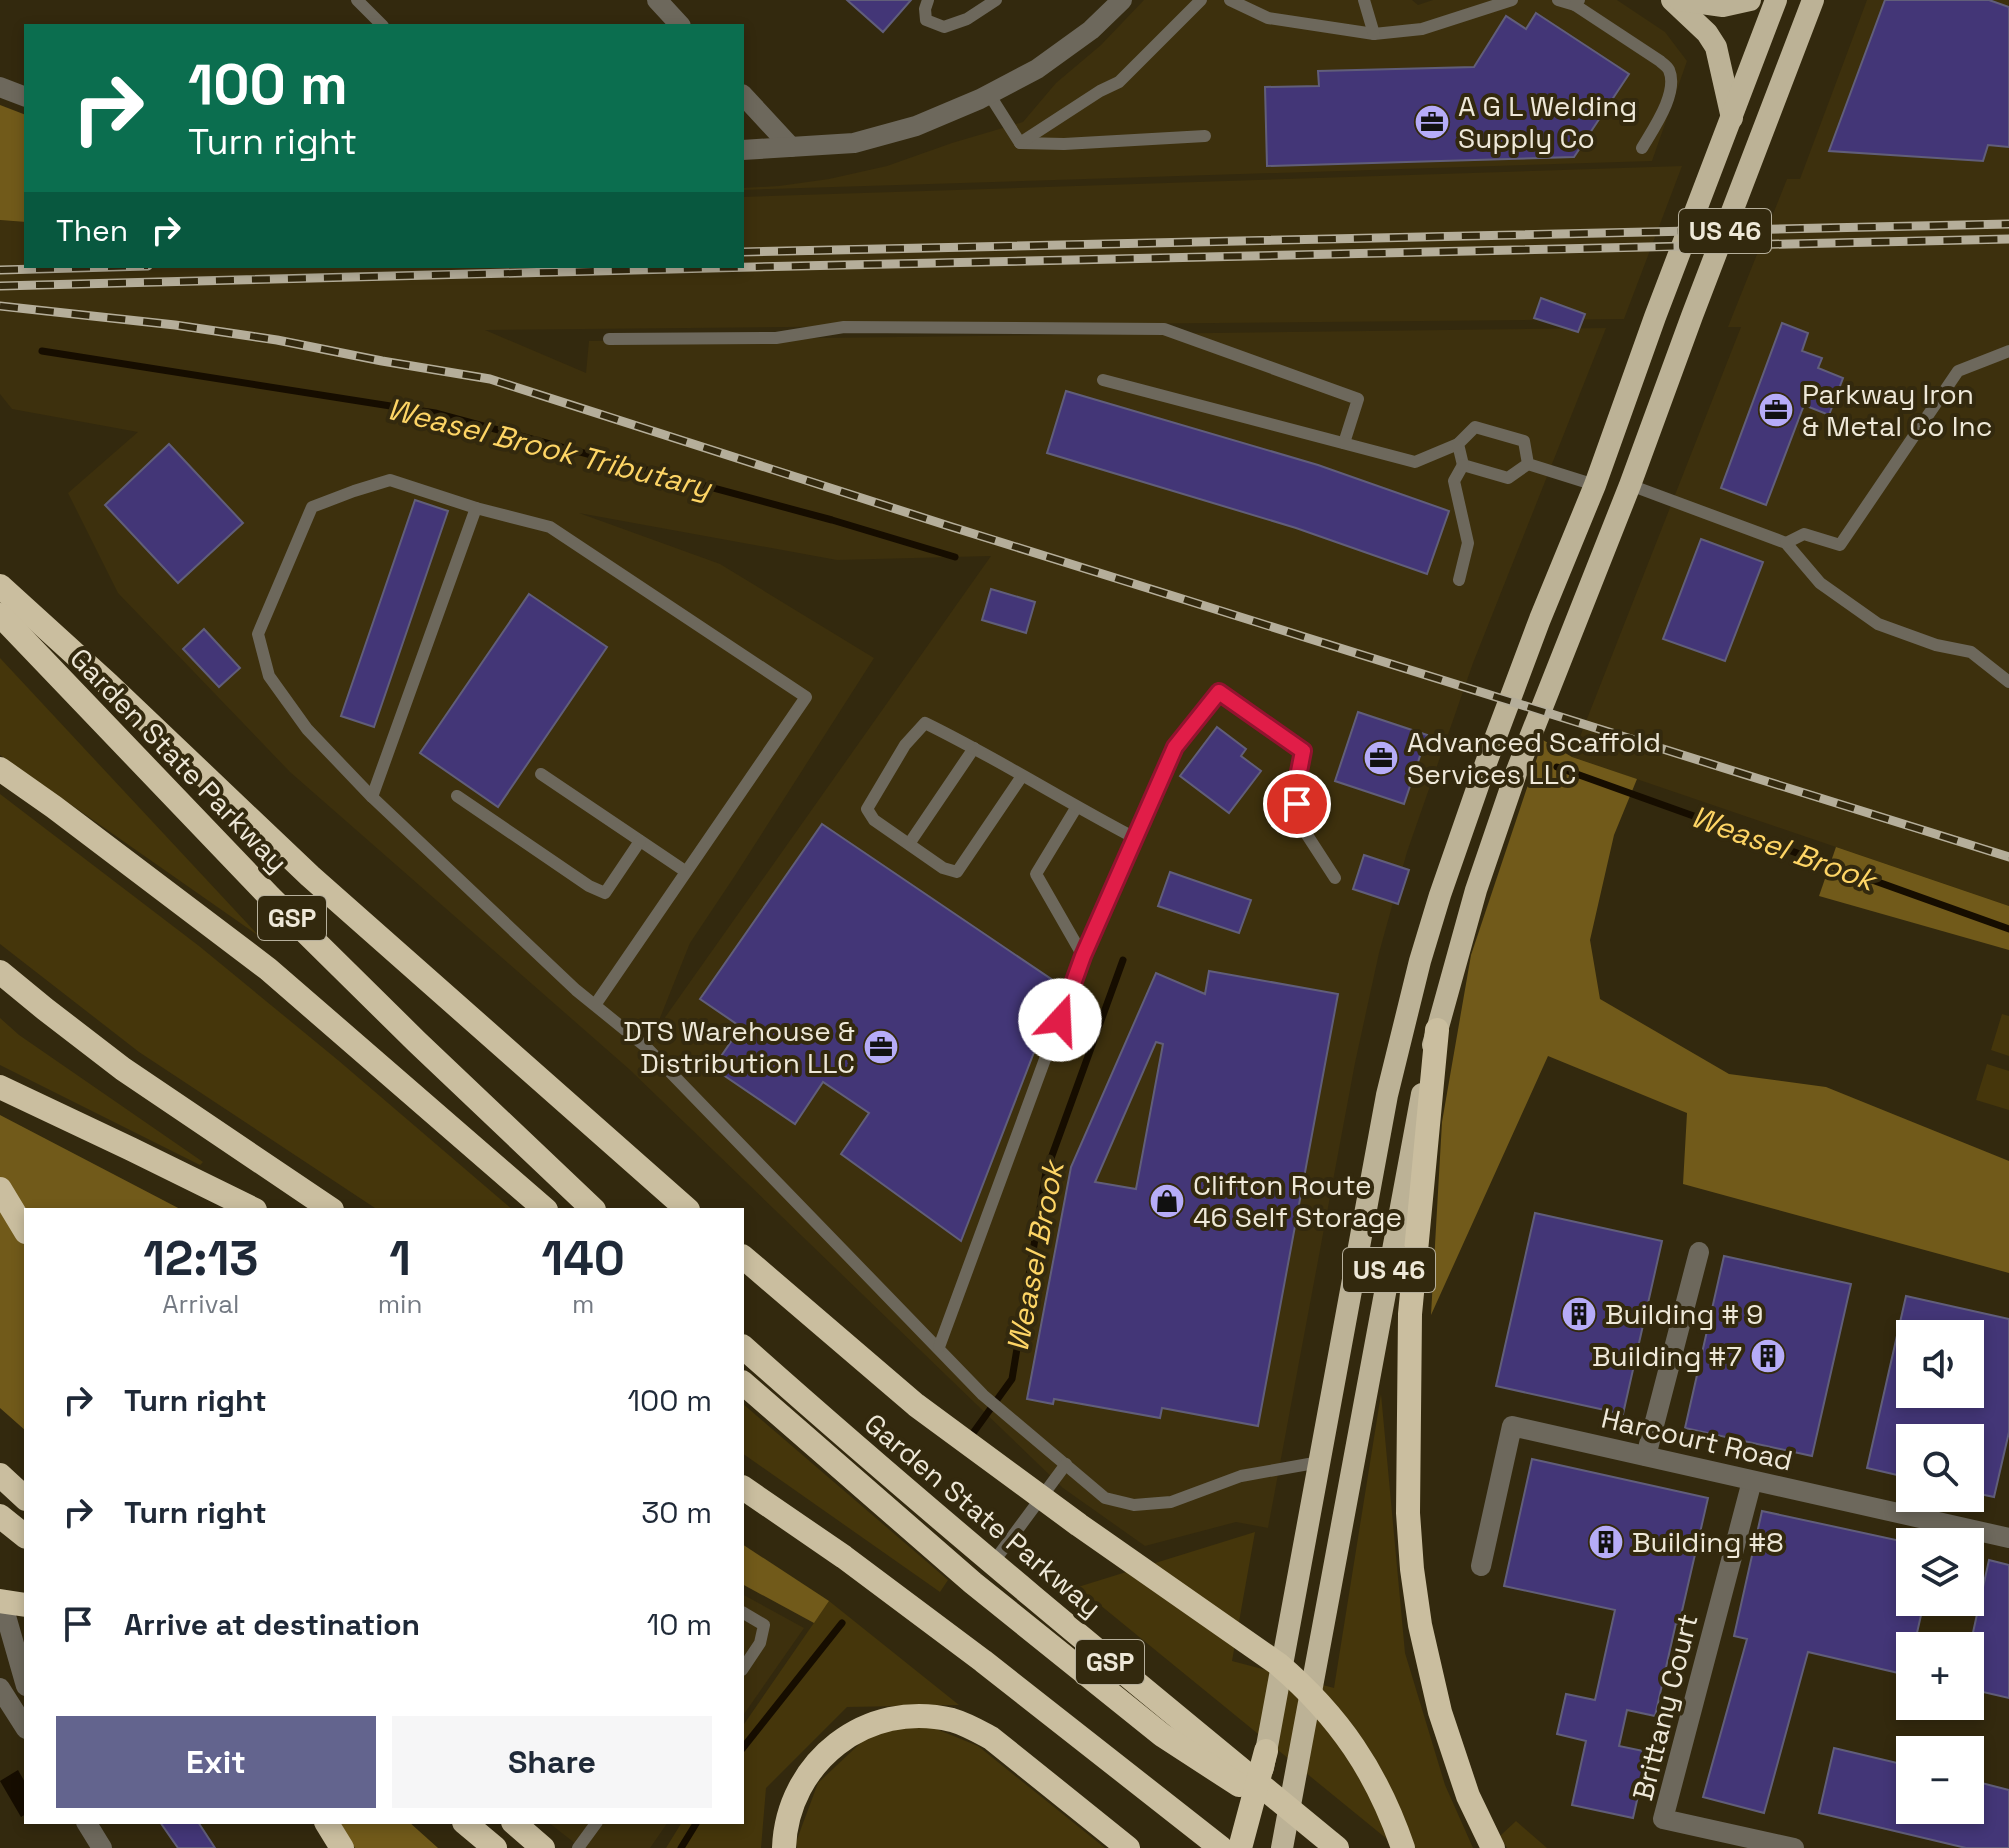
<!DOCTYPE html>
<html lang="en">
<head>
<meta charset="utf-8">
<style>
  body { margin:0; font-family:"Space Grotesk",sans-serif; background:#f6f6f7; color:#1f2937; height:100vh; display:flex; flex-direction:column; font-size:30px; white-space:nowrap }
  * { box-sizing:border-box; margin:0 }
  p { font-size:26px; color:#747a83 }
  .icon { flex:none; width:44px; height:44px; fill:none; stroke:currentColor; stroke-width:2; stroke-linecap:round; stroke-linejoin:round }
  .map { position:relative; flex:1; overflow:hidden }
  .panel { position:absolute; left:24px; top:1208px; width:720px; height:616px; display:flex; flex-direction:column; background:#fff; border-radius:0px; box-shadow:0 4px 12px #0003 }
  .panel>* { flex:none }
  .guide { position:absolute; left:24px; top:24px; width:720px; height:244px; border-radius:0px; box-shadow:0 4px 12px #0003; background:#0b6e4f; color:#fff; overflow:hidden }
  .tools { position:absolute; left:1896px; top:1320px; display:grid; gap:16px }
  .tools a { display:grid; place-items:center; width:88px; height:88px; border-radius:0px; background:#fff; box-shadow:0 4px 12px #0003; font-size:40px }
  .pin { position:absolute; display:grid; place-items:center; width:68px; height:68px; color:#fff; margin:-34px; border:4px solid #fff; border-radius:50%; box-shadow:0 2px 8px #0007 }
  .me { position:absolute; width:88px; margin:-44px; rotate:20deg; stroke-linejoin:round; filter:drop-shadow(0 0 6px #0008) }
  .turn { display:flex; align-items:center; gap:28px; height:168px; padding:0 32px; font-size:36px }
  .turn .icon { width:104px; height:104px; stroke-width:2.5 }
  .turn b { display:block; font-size:56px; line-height:68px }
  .then { display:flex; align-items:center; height:76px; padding:0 32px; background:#0003; gap:16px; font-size:30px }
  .eta { display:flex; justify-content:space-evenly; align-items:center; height:136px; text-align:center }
  .eta b { font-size:48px; font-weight:700; line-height:56px }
  .cta { display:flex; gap:16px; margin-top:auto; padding:16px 32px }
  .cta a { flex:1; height:92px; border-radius:0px; background:#63648e; color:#fff; font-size:32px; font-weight:700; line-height:92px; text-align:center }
  .cta a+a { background:#f6f6f7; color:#1f2937 }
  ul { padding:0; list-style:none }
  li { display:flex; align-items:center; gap:24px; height:112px; padding:0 32px }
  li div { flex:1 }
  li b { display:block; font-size:30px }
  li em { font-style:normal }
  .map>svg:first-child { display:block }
  .built { fill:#3d300d; fill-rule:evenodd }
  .green { fill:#45360b }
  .forest { fill:#715a1a }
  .water { fill:#160d00 }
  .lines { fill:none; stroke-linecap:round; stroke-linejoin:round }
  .stream { stroke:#160d00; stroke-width:7 }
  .building { fill:#433677; stroke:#615e7a; stroke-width:2; fill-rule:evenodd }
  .service { stroke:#6d685c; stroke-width:12 }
  .minor { stroke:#6d685c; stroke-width:20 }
  .tertiary { stroke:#6d685c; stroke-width:20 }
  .trunk { stroke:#bcb296; stroke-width:22 }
  .motorway { stroke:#cabe9f; stroke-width:24 }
  .rail-casing { stroke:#b5ae9a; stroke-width:9 }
  .rail { stroke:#33290e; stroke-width:6; stroke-dasharray:18; stroke-linecap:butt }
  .route-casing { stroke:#92132f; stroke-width:20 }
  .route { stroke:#e11d48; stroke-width:14 }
  .labels { text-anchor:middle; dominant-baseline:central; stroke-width:8; stroke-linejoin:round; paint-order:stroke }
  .shield { fill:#33290e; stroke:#b6af9b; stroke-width:2 }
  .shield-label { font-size:26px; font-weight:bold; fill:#eee8d8 }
  .poi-label { font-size:28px; fill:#eee8d8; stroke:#33290e; text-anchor:start }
  .street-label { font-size:28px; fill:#eee8d8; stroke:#33290e }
  .water-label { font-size:30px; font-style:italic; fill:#fed565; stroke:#33290e }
</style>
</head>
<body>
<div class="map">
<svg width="2009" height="1848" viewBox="0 0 2009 1848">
  <rect width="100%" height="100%" fill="#33290e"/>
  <g class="built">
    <path d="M 1144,0 L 1412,0 L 1418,5 L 1433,0 L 1617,0 L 1665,32 L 1687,61 L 1652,161 L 742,190 L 742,188 L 779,186 L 829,179 L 887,166 L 952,143 L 1023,122 L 1056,83 L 1101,45 Z"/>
    <path d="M 1867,0 L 2009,0 L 2009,906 L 1572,757 L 1741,327 L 1728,327 L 1787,179 L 1800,179 Z"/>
    <path d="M 1682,166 L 1624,319 L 485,330 L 586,373 L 589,341 L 1606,328 L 1473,663 L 1407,852 L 1379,953 L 1355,1063 L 1268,1528 L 1236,1522 L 1145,1546 L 1063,1488 L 629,1069 L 290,772 L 118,593 L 68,493 L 138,432 L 12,409 L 0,394 L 0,220 L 26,222 L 26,266 L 742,266 L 742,197 ZM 579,513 L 837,560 L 991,556 L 654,1033 L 690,943 L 736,874 L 874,658 L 720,564 Z"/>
    <path d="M 742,1594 L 804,1628 L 742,1717 Z"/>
    <path d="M 548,1822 L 668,1822 L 650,1848 L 581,1848 Z"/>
  </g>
  <g class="green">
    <path d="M 0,658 L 259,936 L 0,755 Z"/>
    <path d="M 0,794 L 199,946 L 339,1061 L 513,1210 L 378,1210 L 139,1052 L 0,944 Z"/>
    <path d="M 2002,1014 L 2009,1016 L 2009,1056 L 1991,1050 Z"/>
    <path d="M 0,1018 L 19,1035 L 203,1162 L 200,1165 L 0,1065 Z"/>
    <path d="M 1987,1064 L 2009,1071 L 2009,1110 L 1976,1100 Z"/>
    <path d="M 1381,1394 L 1405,1653 L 1445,1785 L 1473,1848 L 1398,1848 L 1078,1587 L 1255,1532 L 1232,1661 L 1334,1688 Z"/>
    <path d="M 742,1403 L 948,1580 L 940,1592 L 742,1453 Z"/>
    <path d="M 829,1601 L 959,1705 L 847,1707 L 766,1788 L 761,1848 L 666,1848 L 682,1822 L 742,1822 L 742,1727 Z"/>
    <path d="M 924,1724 L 978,1746 L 1105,1848 L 797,1848 L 796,1842 L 818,1783 L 869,1735 Z"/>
    <path d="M 1516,1821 L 1547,1848 L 1507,1848 L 1500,1836 Z"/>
  </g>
  <g class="forest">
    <path d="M 0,105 L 26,115 L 26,222 L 0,220 Z"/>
    <path d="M 1543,740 L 1572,757 L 1637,779 L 1614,835 L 1590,940 L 1600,999 L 1729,1074 L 1826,1087 L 2009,1161 L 2009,1273 L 1683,1184 L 1687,1113 L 1548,1056 L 1431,1315 L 1442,1122 L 1471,955 Z"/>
    <path d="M 1836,847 L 2009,906 L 2009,950 L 1819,896 Z"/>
    <path d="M 0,1115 L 182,1210 L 26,1210 L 26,1431 L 0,1408 Z"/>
    <path d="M 742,1544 L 829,1601 L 814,1623 L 742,1584 Z"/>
    <path d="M 336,1822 L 409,1822 L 438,1848 L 355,1848 Z"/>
  </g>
  <path class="water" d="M 18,1770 L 26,1784 L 26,1814 L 21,1817 L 0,1781 Z"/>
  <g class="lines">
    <g class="stream">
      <path d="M 42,351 L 435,413 L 832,520 L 955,557"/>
      <path d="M 1557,767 L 2009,929"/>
      <path d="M 968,1440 L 1012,1379 L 1046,1172 L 1123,960"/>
      <path d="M 742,1749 L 842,1623"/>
      <path d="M 681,1848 L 697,1822"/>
    </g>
  </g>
  <g class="building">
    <path d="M 847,0 L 911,0 L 883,32 Z"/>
    <path d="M 1885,0 L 1989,0 L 2009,7 L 2009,147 L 1988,145 L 1983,161 L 1829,151 Z"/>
    <path d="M 1536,13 L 1629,74 L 1574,157 L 1267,166 L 1265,87 L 1319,86 L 1318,71 L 1474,67 L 1506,16 L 1526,29 Z"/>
    <path d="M 1541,298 L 1585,314 L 1578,332 L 1534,318 Z"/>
    <path d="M 1782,323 L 1808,333 L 1802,351 L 1822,358 L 1818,368 L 1843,378 L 1829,415 L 1804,405 L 1766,505 L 1721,488 Z"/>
    <path d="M 1066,391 L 1318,465 L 1449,511 L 1427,574 L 1296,528 L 1047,453 Z"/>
    <path d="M 169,444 L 243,523 L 178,583 L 105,505 Z"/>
    <path d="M 415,500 L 448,511 L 374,727 L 341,716 Z"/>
    <path d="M 1701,539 L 1763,562 L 1725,661 L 1663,639 Z"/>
    <path d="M 991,589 L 1035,602 L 1026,633 L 982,620 Z"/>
    <path d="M 529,594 L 607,647 L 498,807 L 420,753 Z"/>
    <path d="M 204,629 L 240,668 L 219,687 L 183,649 Z"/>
    <path d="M 1358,712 L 1427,735 L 1404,804 L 1335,781 Z"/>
    <path d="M 1217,727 L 1246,749 L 1241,756 L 1261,771 L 1229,813 L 1180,776 Z"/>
    <path d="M 822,824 L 1060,985 L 961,1241 L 841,1154 L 869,1113 L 823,1082 L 795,1124 L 713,1068 L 741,1027 L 700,999 Z"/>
    <path d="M 1364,855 L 1409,870 L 1398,904 L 1353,889 Z"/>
    <path d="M 1170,872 L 1251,900 L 1239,933 L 1158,906 Z"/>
    <path d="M 1209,971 L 1338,994 L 1258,1426 L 1162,1408 L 1160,1418 L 1054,1399 L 1053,1404 L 1027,1399 L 1071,1167 L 1156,973 L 1205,994 ZM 1156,1042 L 1163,1044 L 1136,1189 L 1095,1182 Z"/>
    <path d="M 1535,1213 L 1662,1241 L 1623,1414 L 1496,1386 Z"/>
    <path d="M 1724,1256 L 1851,1284 L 1812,1456 L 1685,1428 Z"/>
    <path d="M 1906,1296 L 2009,1319 L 2009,1432 L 1994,1497 L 1970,1492 L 1970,1438 L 1910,1438 L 1910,1478 L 1867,1468 ZM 1910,1334 L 1970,1334 L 1970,1394 L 1910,1394 Z"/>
    <path d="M 1532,1459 L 1708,1498 L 1679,1624 L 1676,1623 L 1655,1716 L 1627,1710 L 1619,1746 L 1648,1752 L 1633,1818 L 1572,1805 L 1586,1741 L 1557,1734 L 1566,1694 L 1595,1700 L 1615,1610 L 1504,1586 Z"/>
    <path d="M 1762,1511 L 1910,1543 L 1910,1602 L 1924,1602 L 1914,1646 L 1910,1646 L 1910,1663 L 1907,1675 L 1808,1652 L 1764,1813 L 1703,1797 L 1747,1639 L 1734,1636 Z"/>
    <path d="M 1989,1560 L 2009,1565 L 2009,1698 L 1970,1689 L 1970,1646 Z"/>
    <path d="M 1834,1748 L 1910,1766 L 1910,1810 L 1970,1810 L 1970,1780 L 2009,1790 L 2009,1848 L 1966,1848 L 1819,1813 Z"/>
    <path d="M 160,1822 L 198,1822 L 215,1848 L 178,1848 Z"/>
  </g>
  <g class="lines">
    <g class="service">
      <path d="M 357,0 L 383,26"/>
      <path d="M 928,0 L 925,9 L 926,20 L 944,27 L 967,19 L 996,0"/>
      <path d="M 1230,0 L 1268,18 L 1374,34 L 1422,29 L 1512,0"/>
      <path d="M 1364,0 L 1374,34"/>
      <path d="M 1558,0 L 1575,5"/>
      <path d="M 1579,0 L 1575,5 L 1660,61 C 1663,64 1667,66 1669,70 C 1679,93 1653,129 1642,148"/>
      <path d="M 989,94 L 1020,143 L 1064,144 L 1205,136"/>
      <path d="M 1020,143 L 1100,91 L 1119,82 L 1201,0"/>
      <path d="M 609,339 L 776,338 L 844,327 L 1164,329 L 1358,399 L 1344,443"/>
      <path d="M 1103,380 L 1415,462 L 1458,444"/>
      <path d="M 1528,464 L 1524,441 L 1475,427 L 1458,444 L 1463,465 L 1508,478 L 1528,464 L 1595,485"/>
      <path d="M 1630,485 L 1786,543 L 1820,583 L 1878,624 L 1936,645 L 1971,652 L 2009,682"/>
      <path d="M 1786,543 L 1804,534 L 1840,545 L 1958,371 L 2009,351"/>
      <path d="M 1459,580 L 1468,543 L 1454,481 L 1463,465"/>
      <path d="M 541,774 L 685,871"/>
      <path d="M 457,796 L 589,886 L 605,893 L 640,841"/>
      <path d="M 372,797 L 307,729 L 269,676 L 258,634 L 312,507 L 354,491 L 390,480 L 476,508"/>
      <path d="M 1076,808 L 1036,874 L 1083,956"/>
      <path d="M 1135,838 L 1175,747 L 1219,692 L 1303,751 L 1296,787 L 1298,821 L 1335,878"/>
      <path d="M 909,844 L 974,748"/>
      <path d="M 595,1005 L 806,697 L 550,527 L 476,508 L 372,797 L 576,990 L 645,1046 L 983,1395 L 1105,1498 L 1134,1505 L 1171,1502 L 1241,1476 L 1320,1462"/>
      <path d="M 939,1347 L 1083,956 L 1135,838 C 1064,801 997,758 925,723 L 905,745 L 867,809 L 874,820 L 943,868 L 957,872 L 1022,776"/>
      <path d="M 992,1564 L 1066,1464"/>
      <path d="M 742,1612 L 764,1625 L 760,1643 L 742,1670"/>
      <path d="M 578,1848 L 597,1822"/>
    </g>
    <g class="minor">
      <path d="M 657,0 L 681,26"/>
      <path d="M 0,87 L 26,97"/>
      <path d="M 742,94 L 791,147"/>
      <path d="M 742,150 L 854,143 L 916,126 L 980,99 L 1037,69 L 1091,30 L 1122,0"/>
      <path d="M 1646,1456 L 1699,1252"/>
      <path d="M 1752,1481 L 1663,1819 L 1794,1848"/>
      <path d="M 1481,1566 L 1512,1426 L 2009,1538"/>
    </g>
    <g class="tertiary">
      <path d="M 2,1602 L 26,1686"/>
      <path d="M 0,1688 L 26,1729"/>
      <path d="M 86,1822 L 102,1848"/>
    </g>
    <g class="trunk">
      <path d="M 1672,0 L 1707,33 L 1716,47 L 1732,118"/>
      <path d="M 1680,0 L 1723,6 L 1750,0"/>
      <path d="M 1433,1045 L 1476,890 L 1516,773 L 1630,485 L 1692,316 L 1813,0"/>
      <path d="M 1263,1768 L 1387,1095 L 1420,961 L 1440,895 L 1486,763 L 1540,619 L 1595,485 L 1655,317 L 1776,0"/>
      <path d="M 1282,1848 L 1422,1094"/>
    </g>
    <g class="motorway">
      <path d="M 0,586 L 109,685 L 310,876 L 688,1210"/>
      <path d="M 0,615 L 270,897 L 417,1042 L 594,1210"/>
      <path d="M 0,769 L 54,807 L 268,969 L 546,1210"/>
      <path d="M 0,972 L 45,1009 L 123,1069 L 332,1210"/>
      <path d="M 1437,1030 L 1410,1314 L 1408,1513 L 1412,1569 L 1420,1625 L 1440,1712 L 1468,1796 L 1493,1848"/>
      <path d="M 0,1087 L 131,1149 L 255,1210"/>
      <path d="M 0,1189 L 26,1232"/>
      <path d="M 742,1256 L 916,1405 L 1079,1525 L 1278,1664 C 1339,1716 1377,1772 1403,1848"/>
      <path d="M 742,1346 C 936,1519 1136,1683 1337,1848"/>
      <path d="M 742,1382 L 973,1583 L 1162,1735 L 1239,1785"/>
      <path d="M 0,1475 L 26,1499"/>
      <path d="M 742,1487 L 844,1557 L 983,1661 L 1221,1848"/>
      <path d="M 0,1516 L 26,1537"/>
      <path d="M 0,1601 L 26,1605"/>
      <path d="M 326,1822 L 342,1848"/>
      <path d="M 464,1822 L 495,1848"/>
      <path d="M 513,1822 L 543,1848"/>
      <path d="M 784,1848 C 787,1762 867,1699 952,1720 C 966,1724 978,1731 991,1738 L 1128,1848"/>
      <path d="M 1240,1848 L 1266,1751"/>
    </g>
    <defs>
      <g id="rail">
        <path d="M 742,252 L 2009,224"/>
        <path d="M 0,270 L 148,266"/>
        <path d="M 0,286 L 711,268 L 2009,239"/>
        <path d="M 0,306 L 175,325 L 277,340 L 382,361 L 490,379 L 952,527 L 2009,857"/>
      </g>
    </defs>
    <use href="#rail" class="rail-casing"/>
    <use href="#rail" class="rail"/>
  </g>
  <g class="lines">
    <defs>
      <path id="route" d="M 1060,1020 L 1083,956 L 1175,747 L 1219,692 L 1303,751 L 1296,787 L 1297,804"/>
    </defs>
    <use href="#route" class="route-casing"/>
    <use href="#route" class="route"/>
  </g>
  <defs>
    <symbol id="office-disc" viewBox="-11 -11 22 22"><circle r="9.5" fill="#b6acf8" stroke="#33290e"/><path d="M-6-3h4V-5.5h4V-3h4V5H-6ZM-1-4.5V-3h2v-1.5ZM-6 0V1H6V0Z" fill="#111"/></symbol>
    <symbol id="shop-disc" viewBox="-11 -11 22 22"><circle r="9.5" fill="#b6acf8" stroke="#33290e"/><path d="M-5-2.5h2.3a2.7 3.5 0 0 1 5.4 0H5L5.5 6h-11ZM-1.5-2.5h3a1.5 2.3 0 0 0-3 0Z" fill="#111"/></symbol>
    <symbol id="building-disc" viewBox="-11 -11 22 22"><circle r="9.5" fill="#b6acf8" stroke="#33290e"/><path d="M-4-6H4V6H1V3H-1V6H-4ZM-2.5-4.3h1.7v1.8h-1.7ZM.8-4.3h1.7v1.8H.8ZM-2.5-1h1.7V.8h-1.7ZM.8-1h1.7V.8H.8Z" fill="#111"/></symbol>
  </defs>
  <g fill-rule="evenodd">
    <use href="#office-disc" x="1412" y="102" width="40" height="40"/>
    <use href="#office-disc" x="1756" y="390" width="40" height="40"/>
    <use href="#office-disc" x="1361" y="738" width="40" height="40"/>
    <use href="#office-disc" x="861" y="1027" width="40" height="40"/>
    <use href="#shop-disc" x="1147" y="1181" width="40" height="40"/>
    <use href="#building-disc" x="1559" y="1294" width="40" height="40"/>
    <use href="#building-disc" x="1748" y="1336" width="40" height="40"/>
    <use href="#building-disc" x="1586" y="1522" width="40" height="40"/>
  </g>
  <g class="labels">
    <g class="shield">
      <rect x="1679" y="209" width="92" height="44" rx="6"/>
      <rect x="258" y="896" width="68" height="44" rx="6"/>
      <rect x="1343" y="1248" width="92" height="44" rx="6"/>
      <rect x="1076" y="1640" width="68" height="44" rx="6"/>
    </g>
    <g class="shield-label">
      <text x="1725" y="231">US 46</text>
      <text x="292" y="918">GSP</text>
      <text x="1389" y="1270">US 46</text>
      <text x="1110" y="1662">GSP</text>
    </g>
    <g class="poi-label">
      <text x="1458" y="106">A G L Welding<tspan x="1458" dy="32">Supply Co</tspan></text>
      <text x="1802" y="394">Parkway Iron<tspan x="1802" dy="32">&amp; Metal Co Inc</tspan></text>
      <text x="1407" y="742">Advanced Scaffold<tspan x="1407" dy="32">Services LLC</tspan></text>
      <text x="855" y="1031" text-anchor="end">DTS Warehouse &amp;<tspan x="855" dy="32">Distribution LLC</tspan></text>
      <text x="1193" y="1185">Clifton Route<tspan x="1193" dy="32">46 Self Storage</tspan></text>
      <text x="1605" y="1314">Building # 9</text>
      <text x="1742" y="1356" text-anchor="end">Building #7</text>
      <text x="1632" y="1542">Building #8</text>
    </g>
    <g class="street-label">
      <text transform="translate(179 760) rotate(46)">Garden State Parkway</text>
      <text transform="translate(1697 1439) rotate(13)">Harcourt Road</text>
      <text transform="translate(983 1515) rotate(40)">Garden State Parkway</text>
      <text transform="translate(1665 1707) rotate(-76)">Brittany Court</text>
    </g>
    <g class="water-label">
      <text transform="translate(549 448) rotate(14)">Weasel Brook Tributary</text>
      <text transform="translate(1783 848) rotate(20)">Weasel Brook</text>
      <text transform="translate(1035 1257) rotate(-79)">Weasel Brook</text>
    </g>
  </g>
</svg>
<div class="tools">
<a><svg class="icon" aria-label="sound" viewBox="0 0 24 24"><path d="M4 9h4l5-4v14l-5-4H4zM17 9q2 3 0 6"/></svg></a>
<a><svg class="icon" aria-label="search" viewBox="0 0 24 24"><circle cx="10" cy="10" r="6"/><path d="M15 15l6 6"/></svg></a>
<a><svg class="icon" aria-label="layers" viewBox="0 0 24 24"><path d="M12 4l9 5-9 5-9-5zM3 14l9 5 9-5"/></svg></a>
<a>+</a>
<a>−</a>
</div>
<div class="pin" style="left:1297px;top:804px;background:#d93025"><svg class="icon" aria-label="arrive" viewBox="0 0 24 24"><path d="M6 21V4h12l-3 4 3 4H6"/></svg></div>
<svg class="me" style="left:1060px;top:1020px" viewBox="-20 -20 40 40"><circle r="19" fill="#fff"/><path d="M0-13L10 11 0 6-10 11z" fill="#e11d48"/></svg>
<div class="guide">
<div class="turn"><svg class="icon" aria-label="right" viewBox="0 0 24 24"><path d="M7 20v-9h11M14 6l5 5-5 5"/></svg><div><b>100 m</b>Turn right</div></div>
<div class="then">Then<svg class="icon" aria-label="right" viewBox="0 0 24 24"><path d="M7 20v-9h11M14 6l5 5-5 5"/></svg></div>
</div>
<section class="panel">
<div class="eta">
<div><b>12:13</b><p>Arrival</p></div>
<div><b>1</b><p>min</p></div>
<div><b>140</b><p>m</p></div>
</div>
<ul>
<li><svg class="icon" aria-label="right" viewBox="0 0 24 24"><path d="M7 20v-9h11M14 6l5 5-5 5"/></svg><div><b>Turn right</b></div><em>100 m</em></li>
<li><svg class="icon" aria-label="right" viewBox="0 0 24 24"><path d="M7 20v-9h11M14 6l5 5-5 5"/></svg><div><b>Turn right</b></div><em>30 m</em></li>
<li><svg class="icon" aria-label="arrive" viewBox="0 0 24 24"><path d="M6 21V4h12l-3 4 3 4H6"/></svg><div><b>Arrive at destination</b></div><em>10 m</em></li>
</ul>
<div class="cta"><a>Exit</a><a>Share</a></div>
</section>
</div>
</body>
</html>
